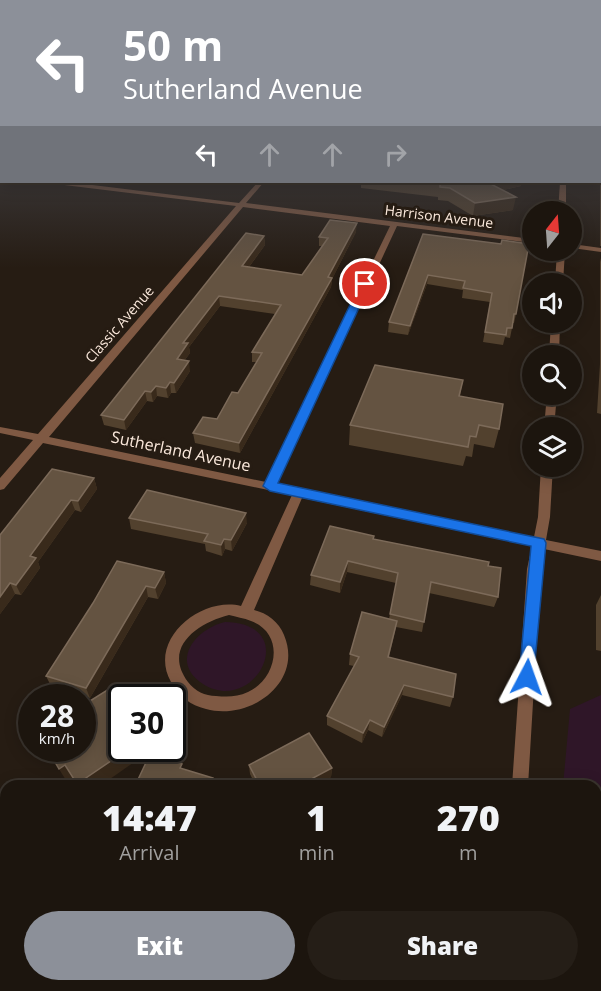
<!DOCTYPE html>
<html lang="en">
<head>
<meta charset="utf-8">
<style>
  body { margin:0; font-family:"Open Sans",sans-serif; background:#251e17; color:#f1f3f6; height:100vh; display:flex; flex-direction:column; font-size:22px; white-space:nowrap }
  * { box-sizing:border-box; margin:0 }
  p { font-size:20px; color:#a09f9e }
  .icon { flex:none; width:33px; height:33px; fill:none; stroke:currentColor; stroke-width:2; stroke-linecap:round; stroke-linejoin:round }
  .map { position:relative; flex:1; overflow:hidden }
  .side { position:absolute; left:0px; top:780px; width:602px; height:212px; display:flex; flex-direction:column; background:#1c150e; border-radius:18px 18px 0 0; box-shadow:0 3px 15px #0003,0 0 0 2px #3a342e }
  .side>* { flex:none }
  .top-card { position:absolute; left:0px; top:0px; width:602px; height:183px; box-shadow:0 3px 15px #0003,0 0 0 2px #3a342e; background:#8c9099; color:#fff; overflow:hidden }
  .needle { width:39px; rotate:17deg }
  .tools { position:absolute; left:522px; top:201px; display:grid; gap:12px }
  .tools a { display:grid; place-items:center; width:60px; height:60px; border-radius:50%; background:#1c150e; box-shadow:0 3px 15px #0003,0 0 0 2px #3a342e; font-size:30px }
  .speed { position:absolute; left:18px; top:684px; display:flex; gap:12px; font-size:30px; font-weight:700; text-align:center }
  .speed>* { display:grid; place-content:center; width:78px; height:78px; border-radius:50%; background:#1c150e; box-shadow:0 3px 15px #0003,0 0 0 2px #3a342e; line-height:1 }
  .speed small { font-size:15px; font-weight:400 }
  .speed .limit { border:3px solid #111; border-radius:9px; background:#fff; color:#111 }
  .pin { position:absolute; display:grid; place-items:center; width:51px; height:51px; color:#fff; margin:-26px; border:3px solid #fff; border-radius:50%; box-shadow:0 2px 6px #0007 }
  .me { position:absolute; width:66px; margin:-33px; rotate:4deg; stroke-linejoin:round; filter:drop-shadow(0 0 4px #0008) }
  .turn { display:flex; align-items:center; gap:21px; height:126px; padding:0 24px; font-size:27px }
  .turn .icon { width:78px; height:78px; stroke-width:2.5 }
  .turn b { display:block; font-size:42px; line-height:51px }
  .lanes { display:flex; align-items:center; height:57px; padding:0 24px; background:#0003; justify-content:center; gap:30px; direction:ltr }
  .lanes .off { opacity:.35 }
  .eta { display:flex; justify-content:space-evenly; align-items:center; height:102px; text-align:center }
  .eta b { font-size:36px; font-weight:800; line-height:42px }
  .action { display:flex; gap:12px; margin-top:auto; padding:12px 24px }
  .action a { flex:1; height:69px; border-radius:36px; background:#8c9099; color:#fff; font-size:24px; font-weight:800; line-height:69px; text-align:center }
  .action a+a { background:#251e17; color:#f1f3f6 }
  .map>svg:first-child { display:block }
  .green { fill:#2f1628 }
  .lines { fill:none; stroke-linecap:round; stroke-linejoin:round }
  .minor { fill:#7f5943; fill-rule:evenodd }
  .wall { fill:#52412e }
  .shaded-wall { fill:#392a1b }
  .building { fill:#645341; stroke:#7c6a59; stroke-width:1.5 }
  .route { fill:#1a73e8; stroke:#114b97; stroke-width:1.5 }
  .labels { text-anchor:middle; dominant-baseline:central; stroke-width:6; stroke-linejoin:round; paint-order:stroke }
  .far-street-label { font-size:14px; fill:#fbe9dc; stroke:#261c13 }
  .street-label { font-size:16px; fill:#fbe9dc; stroke:#261c13 }
</style>
</head>
<body>
<div class="map">
<svg width="601" height="991" viewBox="0 0 601 991">
  <rect width="100%" height="100%" fill="#261c13"/>
  <g class="green">
    <path d="M 225,622 C 303,623 255,717 203,684 C 169,662 195,629 225,622 Z"/>
    <path d="M 601,695 L 601,926 L 596,924 L 596,786 L 563,786 L 570,709 Z"/>
  </g>
  <g class="lines">
    <g class="minor">
      <path d="M 2,152 L 2,156 L 0,157 L 0,153 Z"/>
      <rect x="0" y="173" width="2" height="4"/>
      <path d="M 53,182 L 68,182 L 239,203 L 258,182 L 264,182 L 246,203 L 532,239 L 532,243 L 397,226 L 277,484 L 534,537 L 538,517 L 541,466 L 553,466 L 550,517 L 546,540 L 601,551 L 601,561 L 544,549 L 541,569 L 528,786 L 512,786 L 527,569 L 532,546 L 302,498 L 254,610 C 267,613 279,622 284,635 C 304,682 250,721 206,709 C 190,705 180,697 171,682 C 147,640 201,596 241,606 L 292,495 L 43,443 L 4,489 L 0,490 L 0,478 L 33,440 L 0,433 L 0,427 L 38,434 L 236,206 L 56,184 ZM 243,207 L 390,226 L 266,482 L 49,437 ZM 229,615 C 236,617 244,618 251,621 C 286,634 277,679 248,692 C 237,697 228,697 216,696 C 205,696 195,691 188,682 C 162,647 198,623 229,615 Z"/>
      <path d="M 560,182 L 566,182 L 566,212 L 558,212 Z"/>
      <path d="M 572,244 L 601,248 L 601,252 L 572,248 Z"/>
      <path d="M 557,250 L 565,250 L 563,284 L 555,284 Z"/>
      <path d="M 551,322 L 560,322 L 559,356 L 549,356 Z"/>
      <path d="M 547,394 L 557,394 L 554,428 L 544,428 Z"/>
      <rect x="495" y="986" width="20" height="5"/>
    </g>
  </g>
  <g class="wall">
    <rect x="600" y="129" width="1" height="117"/>
    <path d="M 361,182 L 525,182 L 524,183 L 521,184 L 521,186 L 503,190 L 513,210 L 473,216 L 448,201 L 438,200 L 438,197 L 361,188 Z"/>
    <path d="M 356,232 L 332,279 L 331,287 L 240,453 L 195,443 L 193,433 L 217,419 L 238,393 L 256,362 L 252,362 L 252,352 L 275,314 L 220,306 L 189,347 L 190,353 L 184,361 L 190,371 L 176,393 L 171,393 L 168,398 L 157,396 L 153,402 L 147,401 L 126,430 L 104,425 L 101,415 L 264,236 L 265,245 L 249,267 L 302,275 L 322,246 L 319,246 L 319,237 Z"/>
    <path d="M 423,234 L 501,244 L 516,314 L 514,323 L 513,323 L 510,338 L 505,337 L 503,345 L 483,342 L 490,302 L 462,298 L 463,290 L 427,284 L 408,335 L 388,332 L 389,322 Z"/>
    <path d="M 601,258 L 601,414 L 597,413 L 600,364 L 600,262 Z"/>
    <path d="M 463,380 L 460,396 L 499,429 L 494,448 L 474,444 L 472,457 L 466,456 L 463,466 L 349,445 L 350,425 Z"/>
    <path d="M 94,478 L 97,489 L 81,512 L 75,510 L 38,562 L 40,568 L 21,595 L 15,594 L 0,614 L 0,535 Z"/>
    <path d="M 129,518 L 247,523 L 232,551 L 225,549 L 222,556 L 206,551 L 205,544 L 131,529 Z"/>
    <path d="M 374,539 L 488,566 L 498,597 L 494,607 L 429,593 L 422,632 L 396,627 L 389,657 L 453,697 L 450,707 L 402,695 L 382,737 L 368,730 L 362,743 L 327,725 L 327,716 L 354,666 L 349,665 L 350,654 L 389,619 L 396,583 L 347,572 L 340,593 L 310,585 L 311,575 Z"/>
    <path d="M 164,572 L 166,583 L 158,599 L 148,597 L 90,698 L 51,686 L 46,676 L 93,603 Z"/>
    <path d="M 601,595 L 601,651 L 596,650 L 596,605 Z"/>
    <path d="M 249,765 L 332,768 L 331,777 L 317,785 L 318,786 L 256,786 L 250,774 Z"/>
  </g>
  <g class="shaded-wall">
    <path d="M 486,182 L 525,182 L 524,183 L 521,184 L 521,186 L 484,194 Z"/>
    <path d="M 516,197 L 513,210 L 473,216 L 475,203 Z"/>
    <path d="M 357,223 L 356,232 L 332,279 L 331,287 L 240,453 L 239,443 Z"/>
    <path d="M 264,236 L 265,245 L 243,275 L 242,266 Z"/>
    <path d="M 428,275 L 427,284 L 408,335 L 410,326 Z"/>
    <path d="M 219,296 L 220,306 L 189,347 L 190,353 L 178,369 L 177,359 L 183,343 Z"/>
    <path d="M 189,361 L 190,371 L 176,393 L 174,383 Z"/>
    <path d="M 170,382 L 171,393 L 168,398 L 166,388 Z"/>
    <path d="M 156,386 L 157,396 L 153,402 L 151,392 Z"/>
    <path d="M 145,391 L 147,401 L 126,430 L 124,420 Z"/>
    <path d="M 94,478 L 97,489 L 81,512 L 78,501 Z"/>
    <path d="M 71,500 L 75,510 L 38,562 L 40,568 L 21,595 L 16,585 L 30,556 Z"/>
    <path d="M 246,513 L 247,523 L 232,551 L 231,540 Z"/>
    <path d="M 224,539 L 225,549 L 222,556 L 221,545 Z"/>
    <path d="M 348,561 L 347,572 L 340,593 L 340,582 Z"/>
    <path d="M 164,572 L 166,583 L 158,599 L 155,588 Z"/>
    <path d="M 10,583 L 15,594 L 0,614 L 0,597 Z"/>
    <path d="M 146,586 L 148,597 L 90,698 L 86,688 Z"/>
    <path d="M 404,685 L 402,695 L 382,737 L 384,727 Z"/>
    <path d="M 370,720 L 368,730 L 362,743 L 363,733 Z"/>
    <path d="M 130,748 L 146,748 L 147,753 L 100,786 L 78,786 L 77,784 Z"/>
    <path d="M 65,765 L 73,778 L 67,782 L 59,769 Z"/>
    <path d="M 332,768 L 331,777 L 316,786 L 313,778 Z"/>
    <path d="M 213,778 L 214,786 L 210,786 Z"/>
  </g>
  <g class="building">
    <path d="M 415,182 L 487,182 L 516,197 L 475,203 L 450,188 L 440,187 L 440,184 Z"/>
    <path d="M 330,220 L 357,223 L 328,277 L 332,278 L 239,443 L 193,433 L 203,417 L 217,419 L 232,392 L 238,393 L 262,353 L 252,352 L 281,305 L 219,296 L 183,343 L 188,343 L 177,359 L 189,361 L 174,383 L 170,382 L 166,388 L 156,386 L 151,392 L 145,391 L 124,420 L 101,415 L 246,233 L 264,236 L 242,266 L 302,275 L 328,238 L 319,237 Z"/>
    <path d="M 423,234 L 501,244 L 502,240 L 529,244 L 516,314 L 514,314 L 512,328 L 507,328 L 506,335 L 485,332 L 492,293 L 463,288 L 465,281 L 428,275 L 410,326 L 389,322 Z"/>
    <path d="M 375,365 L 463,380 L 459,396 L 503,404 L 499,429 L 479,425 L 476,437 L 470,436 L 468,447 L 350,425 Z"/>
    <path d="M 52,469 L 94,478 L 78,501 L 71,500 L 30,556 L 36,558 L 16,585 L 10,583 L 0,597 L 0,535 Z"/>
    <path d="M 147,490 L 246,513 L 231,540 L 224,539 L 221,545 L 204,541 L 208,534 L 129,518 Z"/>
    <path d="M 330,526 L 374,536 L 373,539 L 489,562 L 488,566 L 501,568 L 498,597 L 431,582 L 424,622 L 390,614 L 398,573 L 348,561 L 340,582 L 311,575 Z"/>
    <path d="M 117,561 L 164,572 L 155,588 L 146,586 L 86,688 L 46,676 L 93,603 Z"/>
    <path d="M 362,612 L 397,621 L 388,657 L 456,674 L 453,697 L 404,685 L 384,727 L 370,720 L 363,733 L 327,716 L 359,657 L 350,654 Z"/>
    <path d="M 109,689 L 122,708 L 122,748 L 130,748 L 77,784 L 65,765 L 59,769 L 47,748 L 82,748 L 82,706 Z"/>
    <path d="M 309,733 L 332,768 L 313,778 L 318,786 L 260,786 L 249,765 Z"/>
    <path d="M 150,754 L 182,764 L 180,768 L 213,778 L 210,786 L 135,786 Z"/>
    <path d="M 174,986 L 231,986 L 231,991 L 168,991 L 174,989 Z"/>
    <path d="M 273,986 L 329,986 L 328,991 L 272,991 Z"/>
  </g>
  <linearGradient id="sky" x2="0" y2="1"><stop stop-color="#150f0a"/><stop offset="0.48" stop-color="#414044"/><stop offset="1" stop-color="#414044" stop-opacity="0"/></linearGradient>
  <rect width="601" height="268" fill="url(#sky)"/>
  <path class="route" d="M 365,281 L 370,284 L 278,483 L 544,539 L 546,543 L 533,683 L 527,685 L 521,683 L 519,677 L 531,546 L 270,491 L 263,486 L 360,284 Z"/>
  <g class="labels">
    <g class="far-street-label">
      <text transform="translate(439 216) rotate(7)">Harrison Avenue</text>
      <text transform="translate(119 324) rotate(-49)">Classic Avenue</text>
    </g>
    <g class="street-label">
      <text transform="translate(181 451) rotate(12)">Sutherland Avenue</text>
    </g>
  </g>
</svg>
<div class="tools">
<a><svg class="needle" viewBox="-14 -14 28 28"><path d="M0-13l5 13h-10z" fill="#e53935"/><path d="M0 13l5-13h-10z" fill="#a09f9e"/></svg></a>
<a><svg class="icon" aria-label="sound" viewBox="0 0 24 24"><path d="M4 9h4l5-4v14l-5-4H4zM17 9q2 3 0 6"/></svg></a>
<a><svg class="icon" aria-label="search" viewBox="0 0 24 24"><circle cx="10" cy="10" r="6"/><path d="M15 15l6 6"/></svg></a>
<a><svg class="icon" aria-label="layers" viewBox="0 0 24 24"><path d="M12 4l9 5-9 5-9-5zM3 14l9 5 9-5"/></svg></a>
</div>
<div class="speed"><div>28<small>km/h</small></div><div class="limit">30</div></div>
<div class="pin" style="left:365px;top:284px;background:#d93025"><svg class="icon" aria-label="arrive" viewBox="0 0 24 24"><path d="M6 21V4h12l-3 4 3 4H6"/></svg></div>
<svg class="me" style="left:527px;top:677px" viewBox="-20 -20 40 40"><path d="M0-17L14 15 0 8-14 15z" fill="#1a73e8" stroke="#fff" stroke-width="4"/></svg>
<div class="top-card">
<div class="turn"><svg class="icon" aria-label="left" viewBox="0 0 24 24"><path d="M17 20v-9H6M10 6l-5 5 5 5"/></svg><div><b>50 m</b>Sutherland Avenue</div></div>
<div class="lanes"><svg class="icon" aria-label="left" viewBox="0 0 24 24"><path d="M17 20v-9H6M10 6l-5 5 5 5"/></svg><svg class="icon off" aria-label="ahead" viewBox="0 0 24 24"><path d="M12 20V5M6 11l6-6 6 6"/></svg><svg class="icon off" aria-label="ahead" viewBox="0 0 24 24"><path d="M12 20V5M6 11l6-6 6 6"/></svg><svg class="icon off" aria-label="right" viewBox="0 0 24 24"><path d="M7 20v-9h11M14 6l5 5-5 5"/></svg></div>
</div>
<section class="side">
<div class="eta">
<div><b>14:47</b><p>Arrival</p></div>
<div><b>1</b><p>min</p></div>
<div><b>270</b><p>m</p></div>
</div>
<div class="action"><a>Exit</a><a>Share</a></div>
</section>
</div>
</body>
</html>
